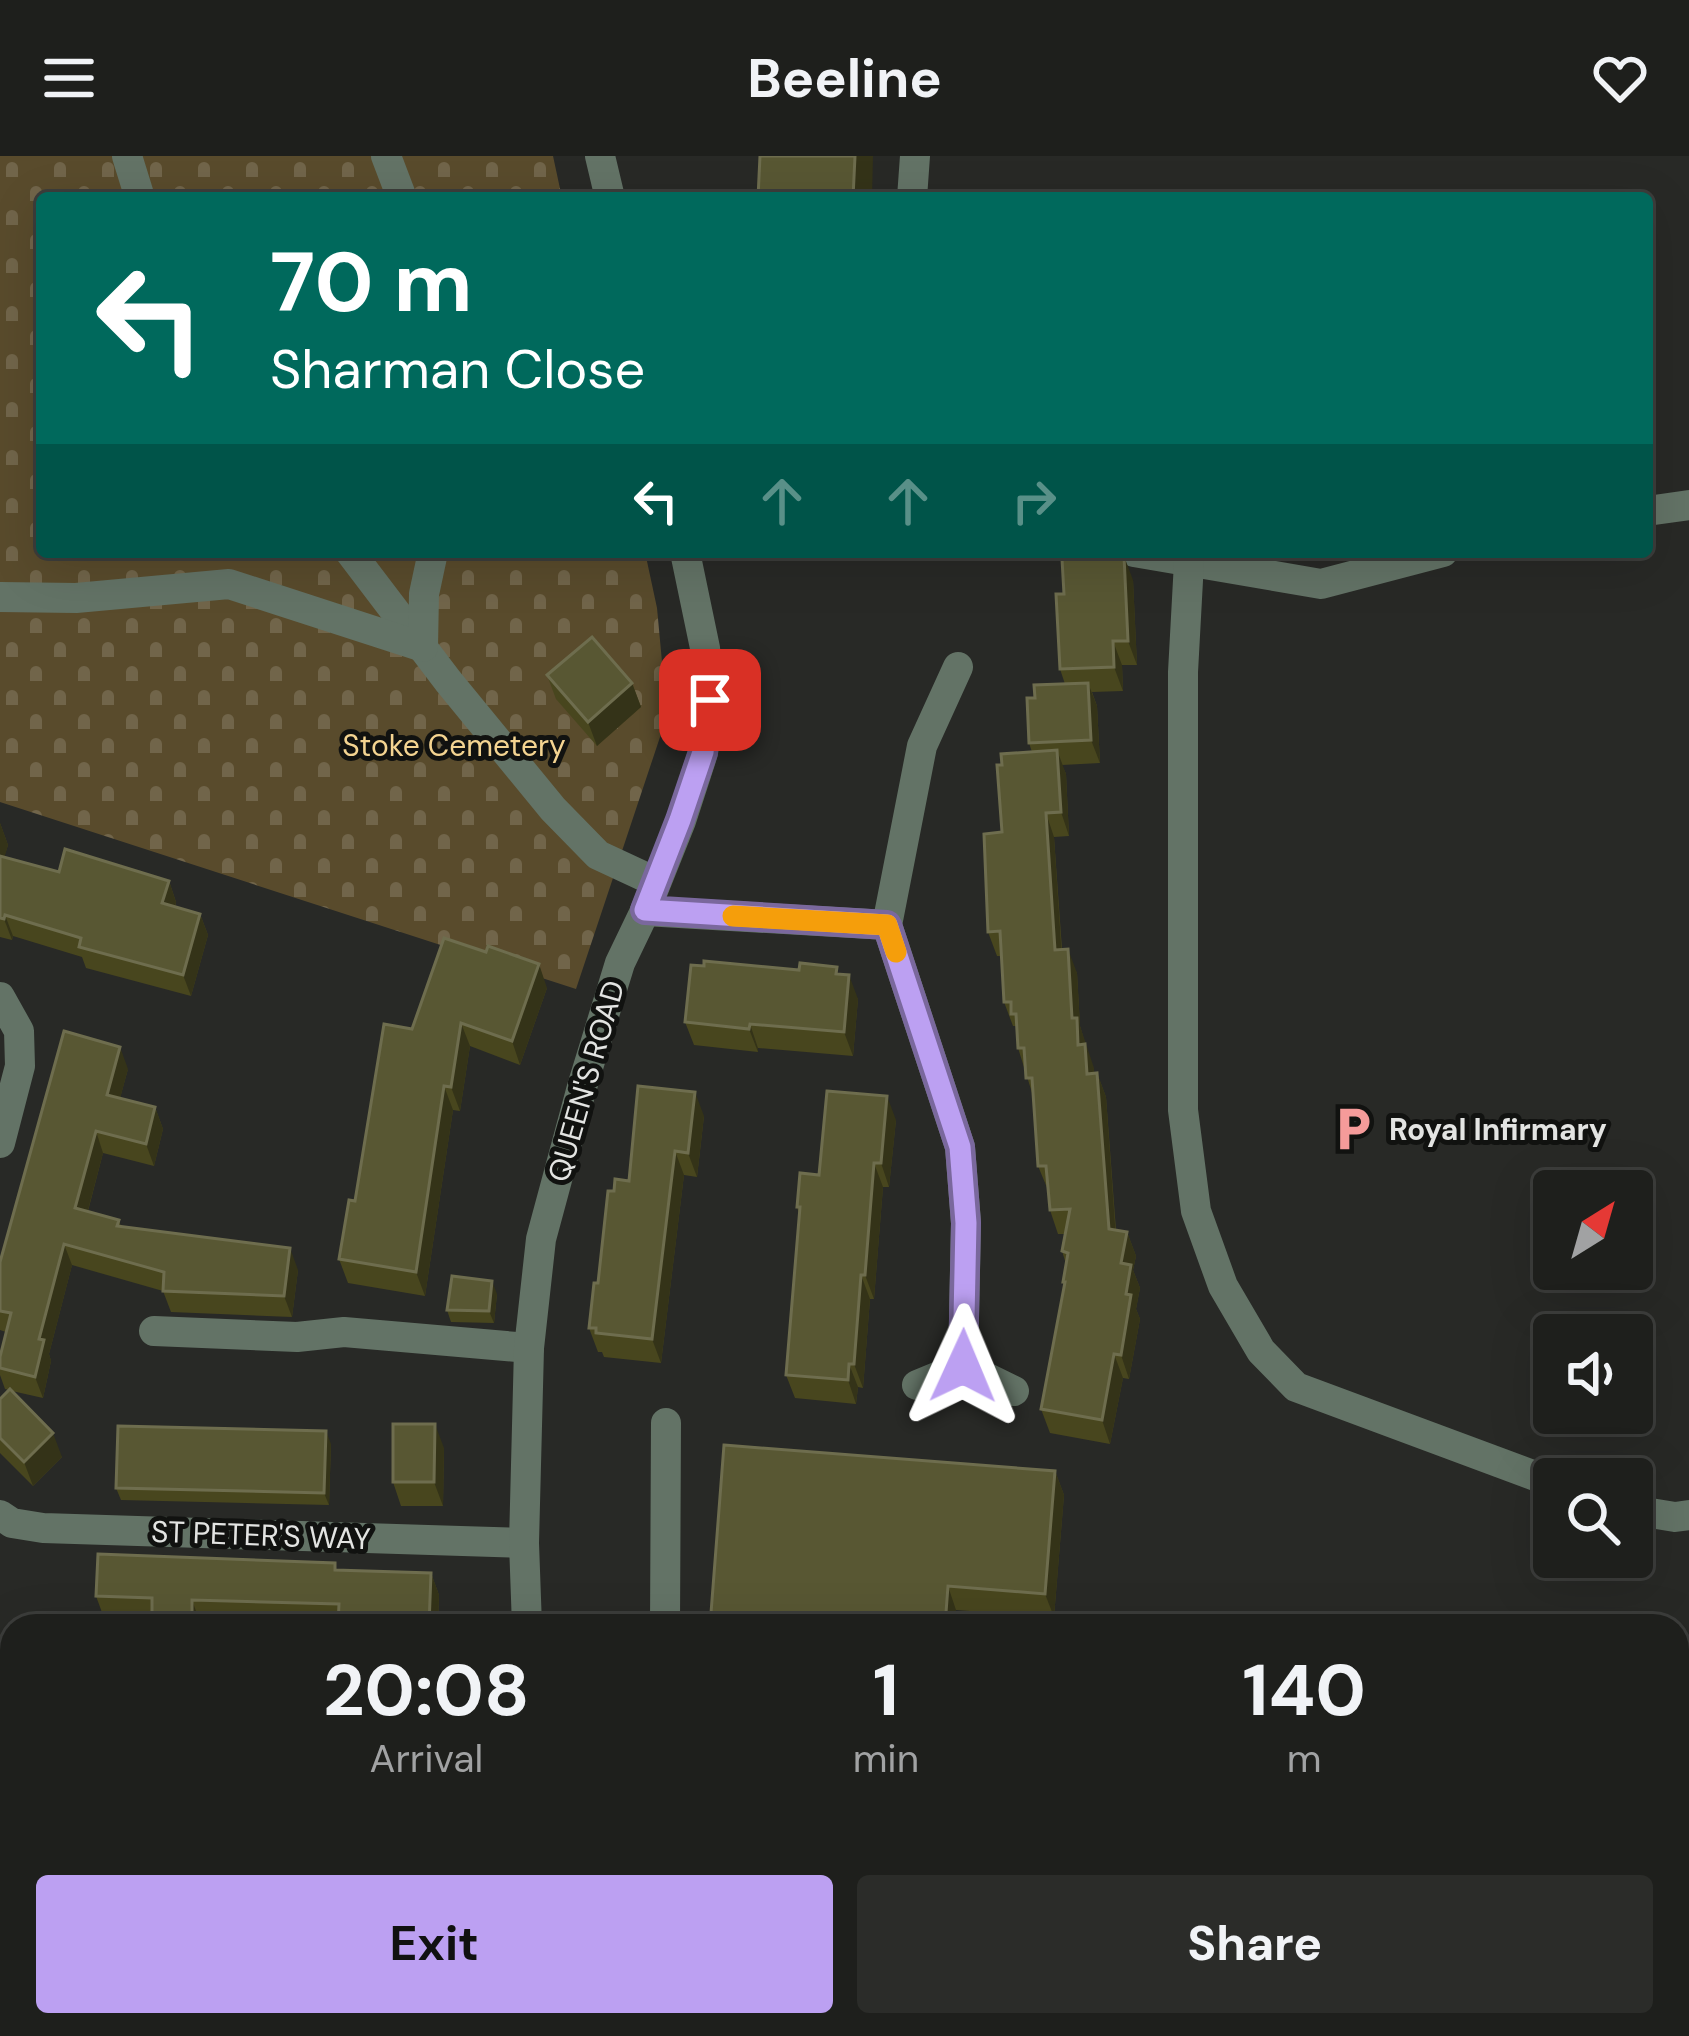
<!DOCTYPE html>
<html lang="en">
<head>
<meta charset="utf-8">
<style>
  body { margin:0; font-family:"DM Sans",sans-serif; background:#2b2c29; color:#f1f3f6; height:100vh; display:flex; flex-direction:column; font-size:45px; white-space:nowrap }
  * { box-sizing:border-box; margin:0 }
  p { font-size:39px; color:#a1a2a3 }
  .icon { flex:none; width:66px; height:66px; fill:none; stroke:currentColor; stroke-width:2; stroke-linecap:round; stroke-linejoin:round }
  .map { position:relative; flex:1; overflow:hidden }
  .details { position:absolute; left:0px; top:1458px; width:1689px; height:423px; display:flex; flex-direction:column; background:#1e1f1c; border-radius:36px 36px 0 0; box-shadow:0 12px 48px #0002,0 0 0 3px #3c3d3b }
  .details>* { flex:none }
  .guide { position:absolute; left:36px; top:36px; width:1617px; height:366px; border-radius:12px; box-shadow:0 12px 48px #0002,0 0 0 3px #3c3d3b; background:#00695c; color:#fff; overflow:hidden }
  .needle { width:78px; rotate:37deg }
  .fabs { position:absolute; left:1533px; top:1014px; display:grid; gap:24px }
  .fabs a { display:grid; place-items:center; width:120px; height:120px; border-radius:12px; background:#1e1f1c; box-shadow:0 12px 48px #0002,0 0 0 3px #3c3d3b; font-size:60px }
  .pin { position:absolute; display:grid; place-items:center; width:102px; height:102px; color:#fff; margin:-51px; border-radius:24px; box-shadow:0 6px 18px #0006 }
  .me { position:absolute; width:132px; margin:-66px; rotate:1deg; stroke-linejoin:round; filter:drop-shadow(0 0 9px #0008) }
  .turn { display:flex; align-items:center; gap:42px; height:252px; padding:0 36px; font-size:54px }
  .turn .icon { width:156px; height:156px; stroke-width:2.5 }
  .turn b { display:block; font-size:84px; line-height:102px }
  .lanes { display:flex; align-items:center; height:114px; padding:0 36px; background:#0003; justify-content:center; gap:60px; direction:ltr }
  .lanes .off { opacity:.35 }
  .eta { display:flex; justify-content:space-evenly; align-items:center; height:204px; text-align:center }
  .eta b { font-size:72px; font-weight:700; line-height:84px }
  .button { display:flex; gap:24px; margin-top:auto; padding:24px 36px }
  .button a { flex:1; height:138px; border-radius:12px; background:#bca0f2; color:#111; font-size:48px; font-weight:700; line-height:138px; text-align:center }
  .button a+a { background:#2b2c29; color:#f1f3f6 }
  header { display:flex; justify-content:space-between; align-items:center; height:156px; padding:0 36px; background:#1e1f1c; font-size:54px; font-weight:700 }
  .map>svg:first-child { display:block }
  .cemetery { fill:url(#cemetery-stones) }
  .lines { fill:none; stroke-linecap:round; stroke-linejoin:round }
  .minor { stroke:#637366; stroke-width:30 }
  .wall { fill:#48461e }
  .shaded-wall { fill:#343318 }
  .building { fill:#585733; stroke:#6e6d4e; stroke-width:3 }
  .route-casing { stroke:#7a689d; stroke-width:30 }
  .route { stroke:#bca0f2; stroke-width:21 }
  .slow { stroke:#f59e0b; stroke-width:21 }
  .labels { text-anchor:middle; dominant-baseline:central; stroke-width:10; stroke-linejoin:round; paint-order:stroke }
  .park-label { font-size:30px; fill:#f4d491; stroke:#111210 }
  .street-label { font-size:30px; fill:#e3e4e2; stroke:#111210 }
  .poi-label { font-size:30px; font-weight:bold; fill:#e3e4e2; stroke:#111210; text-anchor:start }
</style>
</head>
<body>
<header><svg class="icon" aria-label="menu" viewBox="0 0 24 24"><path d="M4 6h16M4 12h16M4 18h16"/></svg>Beeline<svg class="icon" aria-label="heart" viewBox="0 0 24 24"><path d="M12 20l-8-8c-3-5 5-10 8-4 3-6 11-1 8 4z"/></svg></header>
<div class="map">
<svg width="1689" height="1880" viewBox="0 0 1689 1880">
  <defs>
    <pattern id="cemetery-stones" width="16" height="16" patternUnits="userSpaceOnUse" patternTransform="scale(3)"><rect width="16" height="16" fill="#594b2c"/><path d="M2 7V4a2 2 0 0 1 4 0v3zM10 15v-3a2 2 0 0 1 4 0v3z" fill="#71654a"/></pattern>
  </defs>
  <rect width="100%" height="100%" fill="#282926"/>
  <path class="cemetery" d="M 0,0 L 553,0 L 562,42 L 42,42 L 42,396 L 645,396 L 657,452 L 667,560 L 576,833 L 0,646 Z"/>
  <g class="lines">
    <g class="minor">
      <path d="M 127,0 L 140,42"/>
      <path d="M 386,0 L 402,42"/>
      <path d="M 600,0 L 610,42"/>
      <path d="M 912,42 L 915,0"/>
      <path d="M 1647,355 L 1689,349"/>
      <path d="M 350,396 L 448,525 L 553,653 L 598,699 L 656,726"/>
      <path d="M 1134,396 L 1321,428 L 1443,396"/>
      <path d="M 1189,406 L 1183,516 L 1183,954 L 1196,1055 L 1223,1130 L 1261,1195 L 1296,1231 L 1554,1327"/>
      <path d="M 0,441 L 76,442 L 229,428 L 423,491 L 424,438 L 433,396"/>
      <path d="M 958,511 L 922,590 L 887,769 L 960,991 L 966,1067 L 963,1210"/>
      <path d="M 645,755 L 887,769"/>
      <path d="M 0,841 L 19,875 L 20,910 L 0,987"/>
      <path d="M 154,1175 L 297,1181 L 344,1176 L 529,1192"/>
      <path d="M 917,1229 L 963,1210 L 1014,1235"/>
      <path d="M 1632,1354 L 1675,1361 L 1689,1359"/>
      <path d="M 0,1359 L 12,1367 L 43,1372 L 524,1387"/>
      <path d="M 527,1470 L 524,1387 L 529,1192 L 541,1083 L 582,931 L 620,807 L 645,755 L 681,665 L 703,597 L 710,544 L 705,492 L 685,396"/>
      <path d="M 665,1470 L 666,1267"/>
      <path d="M 0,1770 L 12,1769"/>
      <path d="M 440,1869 L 440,1880"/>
      <path d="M 548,1869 L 549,1880"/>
    </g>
  </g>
  <g class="wall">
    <path d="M 1133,424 L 1137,509 L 1122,509 L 1123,535 L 1092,536 L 1097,550 L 1100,607 L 1062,609 L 1066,618 L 1069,680 L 1054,681 L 1062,793 L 1077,817 L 1080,870 L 1094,917 L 1097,917 L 1106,941 L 1116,1074 L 1127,1076 L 1136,1100 L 1133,1114 L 1140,1132 L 1136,1153 L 1140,1163 L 1129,1223 L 1123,1222 L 1110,1288 L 1050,1277 L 1041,1253 L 1065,1130 L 1063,1126 L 1066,1108 L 1062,1095 L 1065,1078 L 1058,1078 L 1050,1054 L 1048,1034 L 1038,1010 L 1034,943 L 1018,892 L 1016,870 L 1013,870 L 1004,846 L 1002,800 L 997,800 L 988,776 L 1002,676 L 1002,609 L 1032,596 L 1029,587 L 1065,528 L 1060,513 Z"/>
    <path d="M 547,519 L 632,527 L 641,551 L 597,590 L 556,543 Z"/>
    <path d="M 0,667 L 8,689 L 4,701 L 59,716 L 169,725 L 176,746 L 175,751 L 200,758 L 208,779 L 191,840 L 86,812 L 82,801 L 13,780 L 12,784 L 0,781 Z"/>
    <path d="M 839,818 L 858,843 L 853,900 L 758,892 L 758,896 L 694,889 L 685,866 Z"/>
    <path d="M 547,832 L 520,909 L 470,890 L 460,955 L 453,954 L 425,1140 L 348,1127 L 339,1103 L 355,1045 L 412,873 Z"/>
    <path d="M 128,913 L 120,942 L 155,951 L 163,973 L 154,1010 L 103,997 L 88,1055 L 119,1064 L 121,1071 L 298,1114 L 292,1161 L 171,1156 L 163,1135 L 72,1109 L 49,1198 L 51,1205 L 43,1242 L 12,1235 L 62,1301 L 33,1330 L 0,1297 L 0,1243 L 9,1234 L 5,1233 L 0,1219 L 0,1201 L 6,1176 L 0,1174 L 0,1106 Z"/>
    <path d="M 704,960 L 697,1021 L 684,1019 L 661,1207 L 604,1201 L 602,1196 L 598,1196 L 589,1172 L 614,1035 Z"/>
    <path d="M 896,964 L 889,1031 L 883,1031 L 874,1143 L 870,1143 L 863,1232 L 858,1231 L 856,1248 L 795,1242 L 786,1219 L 799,1058 L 797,1051 L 819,1019 Z"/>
    <path d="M 497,1138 L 494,1167 L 451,1166 L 447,1154 Z"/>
    <path d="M 331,1288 L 329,1349 L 121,1344 L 116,1332 Z"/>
    <path d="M 444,1292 L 443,1350 L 401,1350 L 393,1326 Z"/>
    <path d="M 1055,1315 L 1064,1339 L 1054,1461 L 956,1454 L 955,1470 L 710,1470 Z"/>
    <path d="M 338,1415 L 431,1417 L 439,1439 L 438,1470 L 330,1470 L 104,1462 L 96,1440 Z"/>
  </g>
  <g class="shaded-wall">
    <path d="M 855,0 L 873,0 L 872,42 L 853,42 Z"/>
    <path d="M 1124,400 L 1133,424 L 1137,509 L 1128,485 Z"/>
    <path d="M 1113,485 L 1122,509 L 1123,535 L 1114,511 Z"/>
    <path d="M 632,527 L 641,551 L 597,590 L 588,566 Z"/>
    <path d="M 1088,527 L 1097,550 L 1100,607 L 1091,584 Z"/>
    <path d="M 1057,594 L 1066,618 L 1069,680 L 1061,656 Z"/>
    <path d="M 1046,657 L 1054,681 L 1063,818 L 1055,794 Z"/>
    <path d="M 0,667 L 8,689 L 0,717 Z"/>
    <path d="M 169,725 L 176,746 L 170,769 L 162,747 Z"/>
    <path d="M 200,758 L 208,779 L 191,840 L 183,819 Z"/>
    <path d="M 5,759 L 13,780 L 12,784 L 4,763 Z"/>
    <path d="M 1068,793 L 1077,817 L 1080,870 L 1094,912 L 1095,942 L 1072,862 Z"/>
    <path d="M 539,808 L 547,832 L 520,909 L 512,885 Z"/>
    <path d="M 849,819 L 858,843 L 853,900 L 844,876 Z"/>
    <path d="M 461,867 L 470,890 L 460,955 L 451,931 Z"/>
    <path d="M 750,868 L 758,892 L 758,896 L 749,873 Z"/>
    <path d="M 120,891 L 128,913 L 115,961 L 107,939 Z"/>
    <path d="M 1097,917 L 1106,941 L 1117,1097 L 1109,1073 Z"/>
    <path d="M 444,930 L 453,954 L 425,1140 L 416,1116 Z"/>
    <path d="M 695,936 L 704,960 L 697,1021 L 688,997 Z"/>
    <path d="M 887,940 L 896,964 L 889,1031 L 881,1007 Z"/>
    <path d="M 155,951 L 163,973 L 154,1010 L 146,988 Z"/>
    <path d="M 96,975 L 103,997 L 83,1073 L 75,1052 Z"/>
    <path d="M 675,995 L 684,1019 L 661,1207 L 652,1183 Z"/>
    <path d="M 874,1007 L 883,1031 L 874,1143 L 865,1119 Z"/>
    <path d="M 1127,1076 L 1136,1100 L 1133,1114 L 1140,1132 L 1136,1153 L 1140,1163 L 1129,1223 L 1121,1199 L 1126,1138 L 1121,1107 Z"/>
    <path d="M 64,1088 L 72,1109 L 49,1198 L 51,1205 L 43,1242 L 35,1221 L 39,1183 Z"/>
    <path d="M 290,1092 L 298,1114 L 292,1161 L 284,1140 Z"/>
    <path d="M 861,1119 L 870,1143 L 863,1232 L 854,1208 Z"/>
    <path d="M 492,1125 L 497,1138 L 494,1167 L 489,1155 Z"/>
    <path d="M 1114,1198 L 1123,1222 L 1110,1288 L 1102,1264 Z"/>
    <path d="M 849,1208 L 858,1231 L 856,1248 L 848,1224 Z"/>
    <path d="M 435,1268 L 444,1292 L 443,1350 L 434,1326 Z"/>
    <path d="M 326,1275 L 331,1288 L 329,1349 L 324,1337 Z"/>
    <path d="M 53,1277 L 62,1301 L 33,1330 L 24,1306 Z"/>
    <path d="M 1055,1315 L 1064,1339 L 1054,1461 L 1045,1438 Z"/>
    <path d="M 431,1417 L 439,1439 L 438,1470 L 429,1470 Z"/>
    <path d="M 948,1430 L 956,1454 L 955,1470 L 945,1470 Z"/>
    <path d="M 192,1444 L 200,1466 L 200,1470 L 192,1470 Z"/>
    <path d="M 378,1869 L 385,1869 L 386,1880 L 379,1880 Z"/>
    <path d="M 977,1869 L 987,1869 L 986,1880 L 976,1880 Z"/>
  </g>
  <g class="building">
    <path d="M 760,0 L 855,0 L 853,42 L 758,42 Z"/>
    <path d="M 1124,400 L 1128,485 L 1113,485 L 1114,511 L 1060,513 L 1056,438 L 1064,438 L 1062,403 Z"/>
    <path d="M 592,481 L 632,527 L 588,566 L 547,519 Z"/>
    <path d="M 1088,527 L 1091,584 L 1029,587 L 1027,542 L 1035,542 L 1034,529 Z"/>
    <path d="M 1057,594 L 1061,656 L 1046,657 L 1055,794 L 1068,793 L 1072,862 L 1077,862 L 1078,889 L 1085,888 L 1087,918 L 1097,917 L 1109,1073 L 1127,1076 L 1121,1107 L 1131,1109 L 1126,1138 L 1131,1139 L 1121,1199 L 1114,1198 L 1102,1264 L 1041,1253 L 1065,1126 L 1063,1126 L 1068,1097 L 1062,1095 L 1070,1053 L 1050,1054 L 1046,1010 L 1038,1010 L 1032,922 L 1026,922 L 1024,892 L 1018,892 L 1016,858 L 1011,858 L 1011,846 L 1004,846 L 1000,775 L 988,776 L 984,678 L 1002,676 L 997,609 L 1002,609 L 1001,598 Z"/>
    <path d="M 65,693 L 169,725 L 162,747 L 200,758 L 183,819 L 79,791 L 81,782 L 5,759 L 4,763 L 0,762 L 0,700 L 59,716 Z"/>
    <path d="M 444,782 L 486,796 L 488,790 L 539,808 L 512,885 L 461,867 L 451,931 L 444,930 L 416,1116 L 339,1103 L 349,1044 L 355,1045 L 384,868 L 412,873 Z"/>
    <path d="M 704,805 L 799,814 L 800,807 L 837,811 L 836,818 L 849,819 L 844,876 L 750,868 L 749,873 L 685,866 L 691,809 L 704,810 Z"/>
    <path d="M 64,875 L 120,891 L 107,939 L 155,951 L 146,988 L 96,975 L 75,1052 L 119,1064 L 117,1070 L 290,1092 L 284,1140 L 163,1135 L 164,1116 L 64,1088 L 39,1183 L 44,1184 L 35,1221 L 0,1212 L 0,1201 L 11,1157 L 0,1155 L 0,1106 Z"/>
    <path d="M 638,930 L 695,936 L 688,997 L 675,995 L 652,1183 L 596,1177 L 596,1172 L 589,1172 L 594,1127 L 598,1127 L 608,1035 L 614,1035 L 615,1023 L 629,1025 Z"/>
    <path d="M 827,935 L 887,940 L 881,1007 L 874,1007 L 865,1119 L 861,1119 L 854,1208 L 849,1208 L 848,1224 L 786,1219 L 800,1051 L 797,1051 L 800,1017 L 819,1019 Z"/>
    <path d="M 452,1120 L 492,1125 L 489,1155 L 447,1154 Z"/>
    <path d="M 10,1233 L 53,1277 L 24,1306 L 0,1282 L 0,1243 Z"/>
    <path d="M 393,1268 L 435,1268 L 434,1326 L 393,1326 Z"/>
    <path d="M 118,1270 L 326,1275 L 324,1337 L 116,1332 Z"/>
    <path d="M 724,1289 L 1055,1315 L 1045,1438 L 948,1430 L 945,1470 L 710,1470 Z"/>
    <path d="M 98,1398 L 335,1407 L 335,1414 L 431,1417 L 429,1470 L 338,1470 L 339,1448 L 192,1444 L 192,1470 L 152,1470 L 152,1442 L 96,1440 Z"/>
    <path d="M 83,1869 L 135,1869 L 136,1880 L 84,1880 Z"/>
    <path d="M 261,1869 L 378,1869 L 379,1880 L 262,1880 Z"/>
    <path d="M 793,1869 L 977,1869 L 976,1880 L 792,1880 Z"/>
  </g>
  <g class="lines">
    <defs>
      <path id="route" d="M 710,544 L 703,596 L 680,664 L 645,754 L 887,769 L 960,991 L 966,1067 L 963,1210"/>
    </defs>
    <use href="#route" class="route-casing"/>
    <use href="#route" class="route"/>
    <path class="slow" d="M 733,760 L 887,769 L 896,796"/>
  </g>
  <defs>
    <symbol id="parking-bare" viewBox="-9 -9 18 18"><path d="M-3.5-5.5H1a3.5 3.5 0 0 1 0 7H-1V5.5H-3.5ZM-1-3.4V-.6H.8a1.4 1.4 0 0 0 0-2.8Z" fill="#f59b9a" stroke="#111210" stroke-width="2.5" paint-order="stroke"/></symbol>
  </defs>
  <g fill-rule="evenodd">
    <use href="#parking-bare" x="1320" y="940" width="66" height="66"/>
  </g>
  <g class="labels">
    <g class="park-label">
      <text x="454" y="589">Stoke Cemetery</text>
    </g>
    <g class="street-label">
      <text transform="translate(586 925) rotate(-74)">QUEEN'S ROAD</text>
      <text transform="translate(261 1379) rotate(2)">ST PETER'S WAY</text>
    </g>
    <g class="poi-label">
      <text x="1389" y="973">Royal Infirmary</text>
    </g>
  </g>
</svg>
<div class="fabs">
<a><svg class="needle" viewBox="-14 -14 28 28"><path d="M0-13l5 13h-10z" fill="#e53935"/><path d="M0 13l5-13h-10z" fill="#a1a2a3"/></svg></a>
<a><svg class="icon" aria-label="sound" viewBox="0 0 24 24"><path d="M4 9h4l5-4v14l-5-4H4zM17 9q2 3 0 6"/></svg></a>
<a><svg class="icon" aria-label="search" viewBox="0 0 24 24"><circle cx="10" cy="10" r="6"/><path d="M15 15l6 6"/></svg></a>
</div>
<div class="pin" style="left:710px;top:544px;background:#d93025"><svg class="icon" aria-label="arrive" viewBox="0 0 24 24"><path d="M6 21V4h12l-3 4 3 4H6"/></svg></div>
<svg class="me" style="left:963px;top:1210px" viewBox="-20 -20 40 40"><path d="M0-17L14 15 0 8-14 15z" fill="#bca0f2" stroke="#fff" stroke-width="4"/></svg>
<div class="guide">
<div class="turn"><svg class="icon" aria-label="left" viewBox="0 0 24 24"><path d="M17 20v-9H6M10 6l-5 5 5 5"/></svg><div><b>70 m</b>Sharman Close</div></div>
<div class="lanes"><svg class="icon" aria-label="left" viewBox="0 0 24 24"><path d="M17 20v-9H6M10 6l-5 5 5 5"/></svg><svg class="icon off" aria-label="ahead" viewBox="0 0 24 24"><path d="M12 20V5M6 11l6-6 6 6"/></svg><svg class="icon off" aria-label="ahead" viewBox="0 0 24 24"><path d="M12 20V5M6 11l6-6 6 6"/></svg><svg class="icon off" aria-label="right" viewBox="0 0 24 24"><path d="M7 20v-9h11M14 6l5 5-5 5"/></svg></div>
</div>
<section class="details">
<div class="eta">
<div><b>20:08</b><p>Arrival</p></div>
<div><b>1</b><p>min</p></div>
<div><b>140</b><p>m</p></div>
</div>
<div class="button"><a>Exit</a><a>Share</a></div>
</section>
</div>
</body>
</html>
